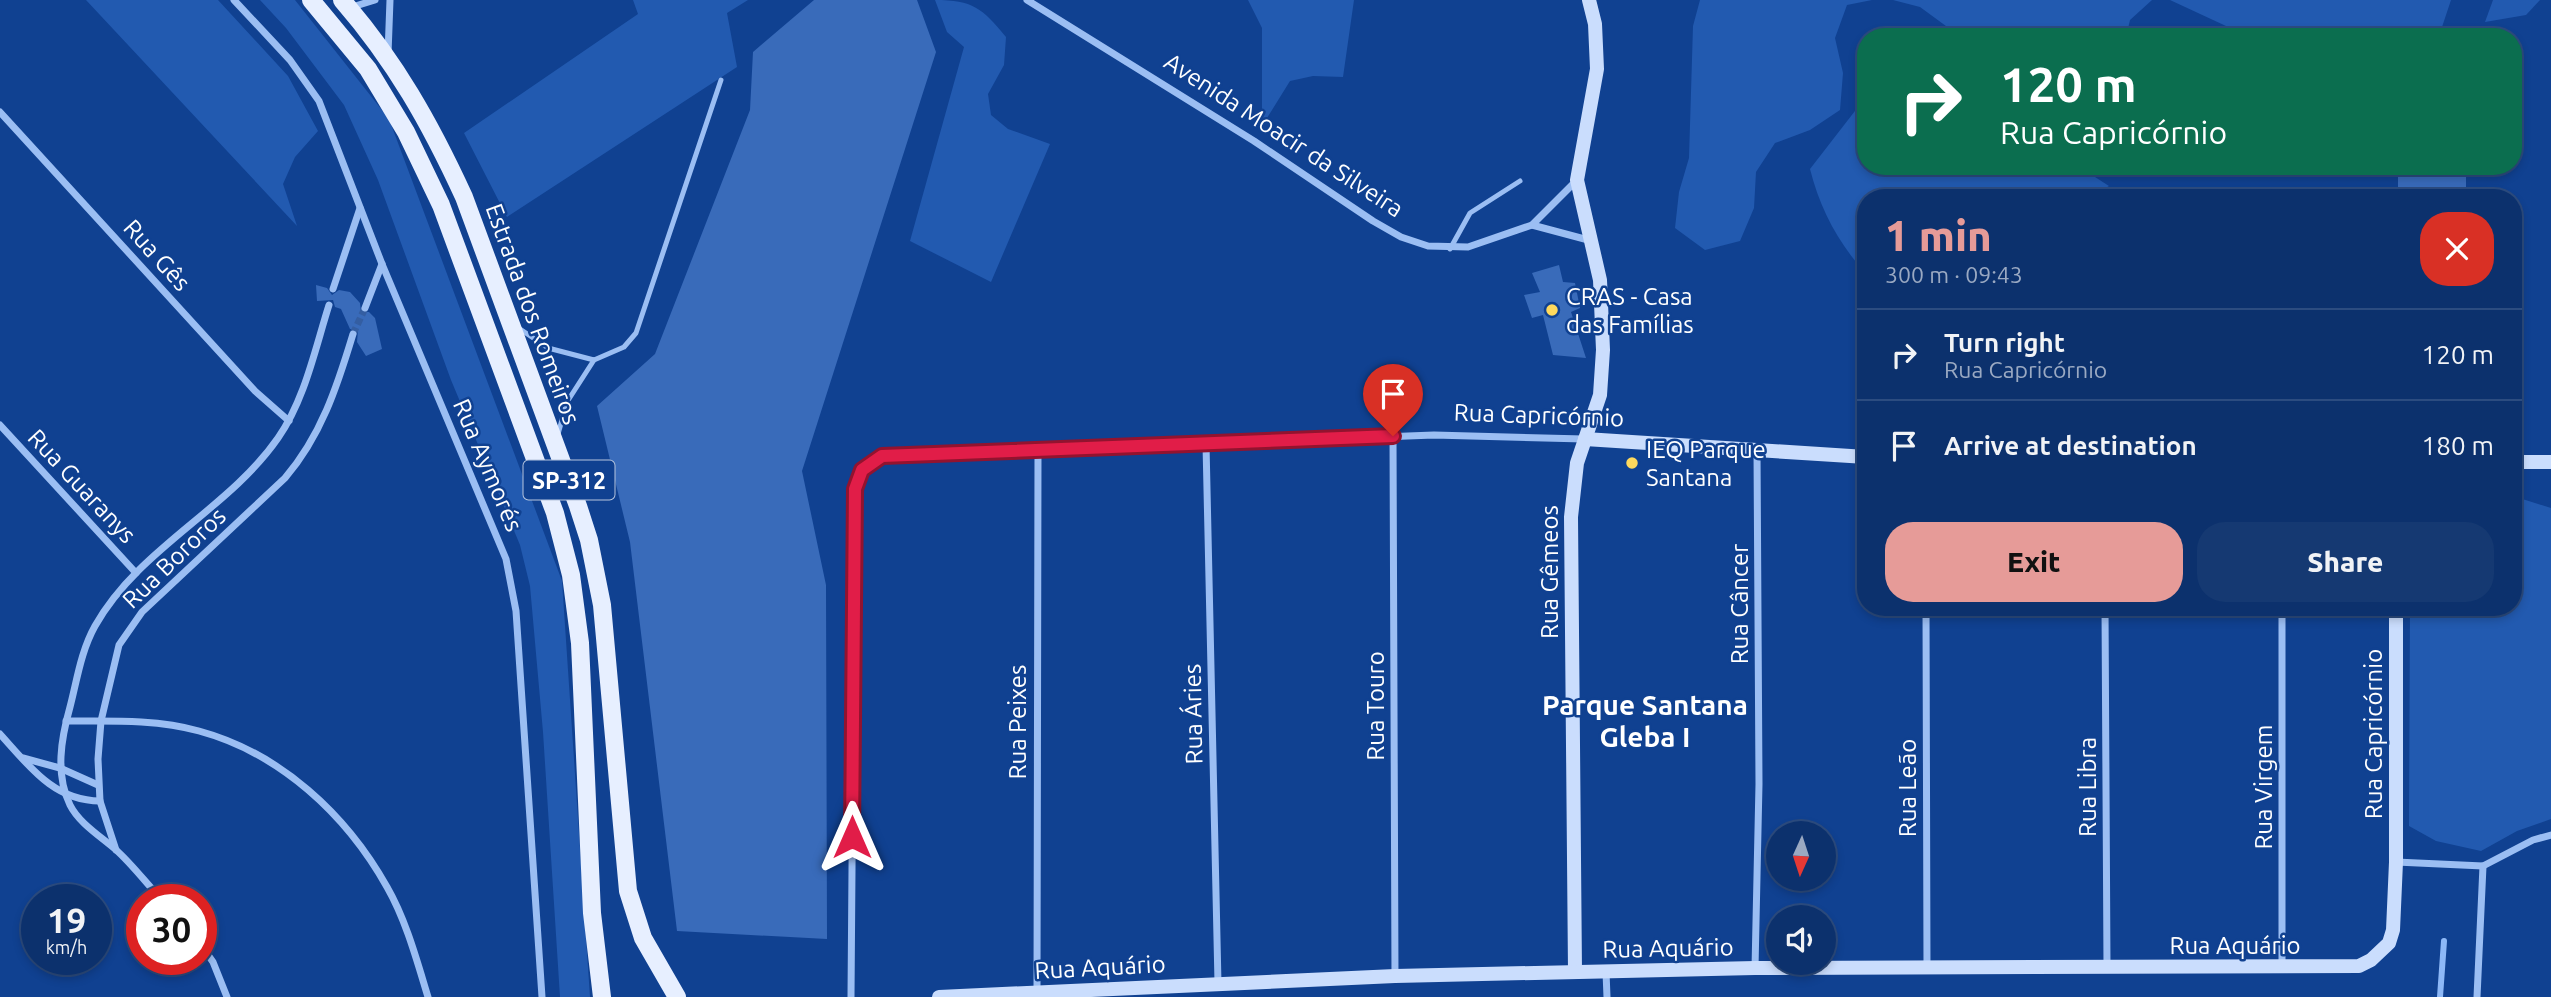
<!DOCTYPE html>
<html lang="en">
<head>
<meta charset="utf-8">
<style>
  body { margin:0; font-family:Ubuntu,sans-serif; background:#153972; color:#f1f3f6; height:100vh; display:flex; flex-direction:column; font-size:26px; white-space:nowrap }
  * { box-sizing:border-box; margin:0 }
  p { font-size:23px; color:#9aa9c2 }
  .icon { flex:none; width:38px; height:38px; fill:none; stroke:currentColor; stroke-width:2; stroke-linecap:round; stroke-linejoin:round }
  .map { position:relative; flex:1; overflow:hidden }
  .details { position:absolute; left:1857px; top:189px; width:665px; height:427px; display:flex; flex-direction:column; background:#0c316d; border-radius:28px; box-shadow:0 4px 10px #0003,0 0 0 2px #2c4c80 }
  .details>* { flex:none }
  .guide { position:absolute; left:1857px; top:28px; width:665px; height:147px; border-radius:28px; box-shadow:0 4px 10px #0003,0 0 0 2px #2c4c80; background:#0b6e4f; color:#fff; overflow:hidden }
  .needle { width:46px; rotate:183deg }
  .tools { position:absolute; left:1766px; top:821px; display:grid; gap:14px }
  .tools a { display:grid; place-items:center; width:70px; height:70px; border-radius:50%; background:#0c316d; box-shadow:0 4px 10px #0003,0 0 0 2px #2c4c80; font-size:35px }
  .speed { position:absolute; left:21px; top:884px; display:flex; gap:14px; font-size:35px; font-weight:700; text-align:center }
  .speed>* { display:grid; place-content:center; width:91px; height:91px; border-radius:50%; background:#0c316d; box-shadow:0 4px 10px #0003,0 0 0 2px #2c4c80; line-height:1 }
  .speed small { font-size:18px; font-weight:400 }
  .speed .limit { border:10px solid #d22; background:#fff; color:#111 }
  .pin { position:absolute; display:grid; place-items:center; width:60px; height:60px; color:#fff; margin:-72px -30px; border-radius:50% 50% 50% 0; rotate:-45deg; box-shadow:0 0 7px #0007 }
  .pin .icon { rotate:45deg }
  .me { position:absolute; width:77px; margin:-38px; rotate:0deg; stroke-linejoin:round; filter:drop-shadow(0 0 5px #0008) }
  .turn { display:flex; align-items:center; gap:24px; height:147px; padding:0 28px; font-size:32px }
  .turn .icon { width:91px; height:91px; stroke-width:2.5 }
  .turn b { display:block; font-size:49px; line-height:60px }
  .round { display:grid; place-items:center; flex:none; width:74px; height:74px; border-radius:28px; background:#153972 }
  .summary { display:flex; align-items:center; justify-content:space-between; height:119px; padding:0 28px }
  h1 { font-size:42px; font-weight:800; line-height:52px; color:#e69b98 }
  .action { display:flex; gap:14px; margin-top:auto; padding:14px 28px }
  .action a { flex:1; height:80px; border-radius:28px; background:#e69b98; color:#111; font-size:28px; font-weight:800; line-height:80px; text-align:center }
  .action a+a { background:#153972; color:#f1f3f6 }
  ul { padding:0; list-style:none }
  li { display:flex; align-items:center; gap:21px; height:91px; padding:0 28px; border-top:2px solid #2c4c80 }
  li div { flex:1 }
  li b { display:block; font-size:26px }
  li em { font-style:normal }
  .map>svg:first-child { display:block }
  .green { fill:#225ab0 }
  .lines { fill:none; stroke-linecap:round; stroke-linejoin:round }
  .stream { stroke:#8db8f7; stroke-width:6 }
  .building { fill:#396bba }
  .street-tunnel { stroke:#345ea2; stroke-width:7; stroke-dasharray:7 3.5; stroke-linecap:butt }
  .lane { stroke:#9bbef3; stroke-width:5 }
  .street { stroke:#9bbef3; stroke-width:7 }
  .secondary { stroke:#caddfd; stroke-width:14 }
  .primary { stroke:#e7efff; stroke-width:18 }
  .route-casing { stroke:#92132f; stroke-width:18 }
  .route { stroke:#e11d48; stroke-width:12 }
  .poi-dot { fill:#ffd95d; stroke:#104191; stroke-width:2.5 }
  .labels { text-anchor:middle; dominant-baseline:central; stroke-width:5; stroke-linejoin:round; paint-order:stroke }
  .shield { fill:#104191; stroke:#b7c6de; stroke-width:2 }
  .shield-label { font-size:23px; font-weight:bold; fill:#fff }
  .street-label { font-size:24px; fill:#fff; stroke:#104191 }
  .poi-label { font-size:24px; fill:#fff; stroke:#104191; text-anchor:start }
  .quarter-label { font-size:28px; font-weight:bold; fill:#fff; stroke:#104191 }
</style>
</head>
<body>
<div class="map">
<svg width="2551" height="997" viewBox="0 0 2551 997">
  <rect width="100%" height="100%" fill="#104191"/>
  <g class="green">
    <path d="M 86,0 L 218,0 L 288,76 L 318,131 L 295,157 L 283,184 L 297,226 Z"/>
    <path d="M 260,0 L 295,0 L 389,119 L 562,581 L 590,997 L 560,997 L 543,732 L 530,586 L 520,545 L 451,380 L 378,180 L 344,105 L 286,28 Z"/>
    <path d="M 633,0 L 748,0 L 727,13 L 737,67 L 507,217 L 464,133 L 638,14 Z"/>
    <path d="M 935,0 C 973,0 982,8 1006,37 L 1004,65 L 988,94 L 991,115 L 1008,129 L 1050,144 L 991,282 L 910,241 L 964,47 L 947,32 Z"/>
    <path d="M 1248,0 L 1354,0 L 1343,77 L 1313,76 L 1290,81 L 1262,126 L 1262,28 Z"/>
    <path d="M 1700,0 L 1872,0 L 1847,5 L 1835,38 L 1843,73 L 1840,110 L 1810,130 L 1775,143 L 1756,172 L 1754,208 L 1740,241 L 1705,250 L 1675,228 L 1679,192 L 1689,158 L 1693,26 Z"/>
    <path d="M 1893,0 L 2152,0 L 2130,20 L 2126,37 L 1961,37 L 1920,7 Z"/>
    <path d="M 2170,0 L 2451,0 L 2442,27 L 2335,30 L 2226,26 Z"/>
    <path d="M 2493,0 L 2540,0 L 2526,15 L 2485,22 Z"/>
    <path d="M 1865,98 L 1866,166 L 2078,166 L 2109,186 L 2089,198 L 1866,198 L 1865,273 C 1838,242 1820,209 1810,169 Z"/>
    <path d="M 2513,496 L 2551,508 L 2551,819 L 2517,831 L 2481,851 L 2436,841 L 2409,826 L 2410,607 L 2513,607 Z"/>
  </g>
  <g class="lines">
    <path class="stream" d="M 2440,997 L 2444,941"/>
  </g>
  <g class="building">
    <path d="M 814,0 L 917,0 L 936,52 L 802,471 L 826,585 L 827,939 L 677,931 L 630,542 L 597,406 L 655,354 L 750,110 L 753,52 Z"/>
    <rect x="2398" y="166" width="68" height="32"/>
    <path d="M 1559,265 L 1563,282 L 1575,283 L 1580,308 L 1571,312 L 1586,358 L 1553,355 L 1543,315 L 1532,318 L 1524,295 L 1540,292 L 1532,273 Z"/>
    <path d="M 316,285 L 327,288 L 332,295 L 339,290 L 350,292 L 360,303 L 361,312 L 369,312 L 375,318 L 382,349 L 366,356 L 357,342 L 358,330 L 350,329 L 341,309 L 335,307 L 333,300 L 317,301 Z"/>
  </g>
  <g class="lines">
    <path class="street-tunnel" d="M 353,334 L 365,308"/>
    <g class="lane">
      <path d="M 1450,249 L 1470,213 L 1520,181"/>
      <path d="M 517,327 L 548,348 L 594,360 L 624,347 L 636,333 L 721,80"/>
      <path d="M 558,434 L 567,402 L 594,360"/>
    </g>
    <g class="street">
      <path d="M 234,0 L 290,60 L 319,101 L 382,264 L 506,559 L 516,611 L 542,997"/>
      <path d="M 1027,0 L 1254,141 L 1373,221 L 1401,237 L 1428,246 L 1468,247 L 1532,225 L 1576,181"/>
      <path d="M 349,8 L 375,0"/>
      <path d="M 388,54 L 390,0"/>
      <path d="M 0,112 L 255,391 L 289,421"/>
      <path d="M 1532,225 L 1592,241"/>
      <path d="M 333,289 L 360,208"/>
      <path d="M 365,308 L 382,264"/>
      <path d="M 0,425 L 136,573"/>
      <path d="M 1393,436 L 1395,976"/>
      <path d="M 1206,444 L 1218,983"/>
      <path d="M 1926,607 L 1927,967"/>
      <path d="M 2105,607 L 2107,967"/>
      <path d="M 66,721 C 109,721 157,719 199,731 C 280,753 346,814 387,887 C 406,920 417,961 428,997"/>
      <path d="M 0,734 C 29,766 54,801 100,801"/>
      <path d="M 23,758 L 60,768 L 98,785"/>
      <path d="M 116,850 L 100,801 L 98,759 L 101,721 L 119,645 L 142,612 L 285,478 C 321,436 337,387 353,334"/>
      <path d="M 2396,862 L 2483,866 L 2533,840 L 2551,835"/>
      <path d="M 162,900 C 146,883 132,864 115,849 C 100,836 79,823 70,805 C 55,774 61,739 70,707 C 77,680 81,651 95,626 C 139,548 228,510 278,438 C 305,399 315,349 329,305"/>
      <path d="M 201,945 L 213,962 L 227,997"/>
      <path d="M 2282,967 L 2282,607"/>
      <path d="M 1755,968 L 1759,784 L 1757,450"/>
      <path d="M 1606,972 L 1607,997"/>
      <path d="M 1037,993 L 1038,451"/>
      <path d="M 851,997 L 855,489 L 862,470 L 882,456 L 1434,435 L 1584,439"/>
      <path d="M 2477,997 L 2483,866"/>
    </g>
    <g class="secondary">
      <path d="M 1585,439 L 1866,457"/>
      <path d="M 2513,462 L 2551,462"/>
      <path d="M 1575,972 L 1571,517 L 1577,463 L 1600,395 L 1603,350 L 1600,280 L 1577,180 L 1597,69 L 1595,24 L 1589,0"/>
      <path d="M 939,997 L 1395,976 L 1755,968 L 2359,966 L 2371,960 L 2389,943 L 2393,930 L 2396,862 L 2396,607"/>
    </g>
    <g class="primary">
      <path d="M 311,0 L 368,69 L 406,132 L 441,205 L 555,513 L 571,575 L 580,643 L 592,913 L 602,997"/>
      <path d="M 342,0 C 395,61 430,123 464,197 L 578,506 L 589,540 L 602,605 L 628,891 L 643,938 L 677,997"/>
    </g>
  </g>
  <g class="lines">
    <defs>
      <path id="route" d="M 852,837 L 855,489 L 862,470 L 882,456 L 1393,436"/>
    </defs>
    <use href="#route" class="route-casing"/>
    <use href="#route" class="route"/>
  </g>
  <g class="poi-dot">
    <circle cx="1552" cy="310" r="7"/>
    <circle cx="1632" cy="463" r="7"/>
  </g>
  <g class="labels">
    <rect class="shield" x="523.5" y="460.5" width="91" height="39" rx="5"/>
    <g class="shield-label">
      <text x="569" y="480">SP-312</text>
    </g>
    <g class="street-label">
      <text transform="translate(1284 135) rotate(33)">Avenida Moacir da Silveira</text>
      <text transform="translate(157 255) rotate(48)">Rua Gês</text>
      <text transform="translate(533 314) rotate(70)">Estrada dos Romeiros</text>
      <text transform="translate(1539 415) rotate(2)">Rua Capricórnio</text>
      <text transform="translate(488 465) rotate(67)">Rua Aymorés</text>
      <text transform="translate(82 486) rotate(47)">Rua Guaranys</text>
      <text transform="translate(174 558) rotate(-44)">Rua Bororos</text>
      <text transform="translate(1549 572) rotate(-90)">Rua Gêmeos</text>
      <text transform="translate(1739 604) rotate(-90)">Rua Câncer</text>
      <text transform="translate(1375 706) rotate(-90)">Rua Touro</text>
      <text transform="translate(1193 714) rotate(-91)">Rua Áries</text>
      <text transform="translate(1017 722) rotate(-90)">Rua Peixes</text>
      <text transform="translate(2373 734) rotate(-90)">Rua Capricórnio</text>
      <text transform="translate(2087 787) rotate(-90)">Rua Libra</text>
      <text transform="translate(2263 787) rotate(-90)">Rua Virgem</text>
      <text transform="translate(1907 788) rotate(-90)">Rua Leão</text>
      <text x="2235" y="945">Rua Aquário</text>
      <text transform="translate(1668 948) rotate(-1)">Rua Aquário</text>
      <text transform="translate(1100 967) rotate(-3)">Rua Aquário</text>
    </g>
    <g class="poi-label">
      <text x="1566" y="296">CRAS - Casa<tspan x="1566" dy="28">das Famílias</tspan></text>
      <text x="1646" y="449">IEQ Parque<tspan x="1646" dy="28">Santana</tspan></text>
    </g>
    <g class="quarter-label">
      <text x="1645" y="704">Parque Santana<tspan x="1645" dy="32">Gleba I</tspan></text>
    </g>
  </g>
</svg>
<div class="tools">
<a><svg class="needle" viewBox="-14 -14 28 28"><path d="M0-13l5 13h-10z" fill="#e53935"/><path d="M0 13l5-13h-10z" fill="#9aa9c2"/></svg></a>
<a><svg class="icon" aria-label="sound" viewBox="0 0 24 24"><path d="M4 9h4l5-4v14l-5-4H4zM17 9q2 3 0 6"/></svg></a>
</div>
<div class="speed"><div>19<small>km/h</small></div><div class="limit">30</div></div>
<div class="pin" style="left:1393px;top:436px;background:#d93025"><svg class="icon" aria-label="arrive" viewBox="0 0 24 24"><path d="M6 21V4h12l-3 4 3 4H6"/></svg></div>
<svg class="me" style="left:852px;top:837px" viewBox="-20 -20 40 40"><path d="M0-17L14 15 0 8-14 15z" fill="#e11d48" stroke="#fff" stroke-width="4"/></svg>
<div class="guide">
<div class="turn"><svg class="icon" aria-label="right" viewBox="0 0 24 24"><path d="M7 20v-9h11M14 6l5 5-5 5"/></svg><div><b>120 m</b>Rua Capricórnio</div></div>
</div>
<section class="details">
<div class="summary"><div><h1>1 min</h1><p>300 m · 09:43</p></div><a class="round" style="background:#d93025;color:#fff"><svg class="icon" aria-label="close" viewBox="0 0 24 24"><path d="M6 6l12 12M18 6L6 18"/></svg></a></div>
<ul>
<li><svg class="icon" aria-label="right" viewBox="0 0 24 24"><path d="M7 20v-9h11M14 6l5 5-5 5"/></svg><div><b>Turn right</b><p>Rua Capricórnio</p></div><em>120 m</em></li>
<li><svg class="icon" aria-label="arrive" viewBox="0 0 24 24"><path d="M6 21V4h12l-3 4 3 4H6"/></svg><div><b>Arrive at destination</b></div><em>180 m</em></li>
</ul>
<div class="action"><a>Exit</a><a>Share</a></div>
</section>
</div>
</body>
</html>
